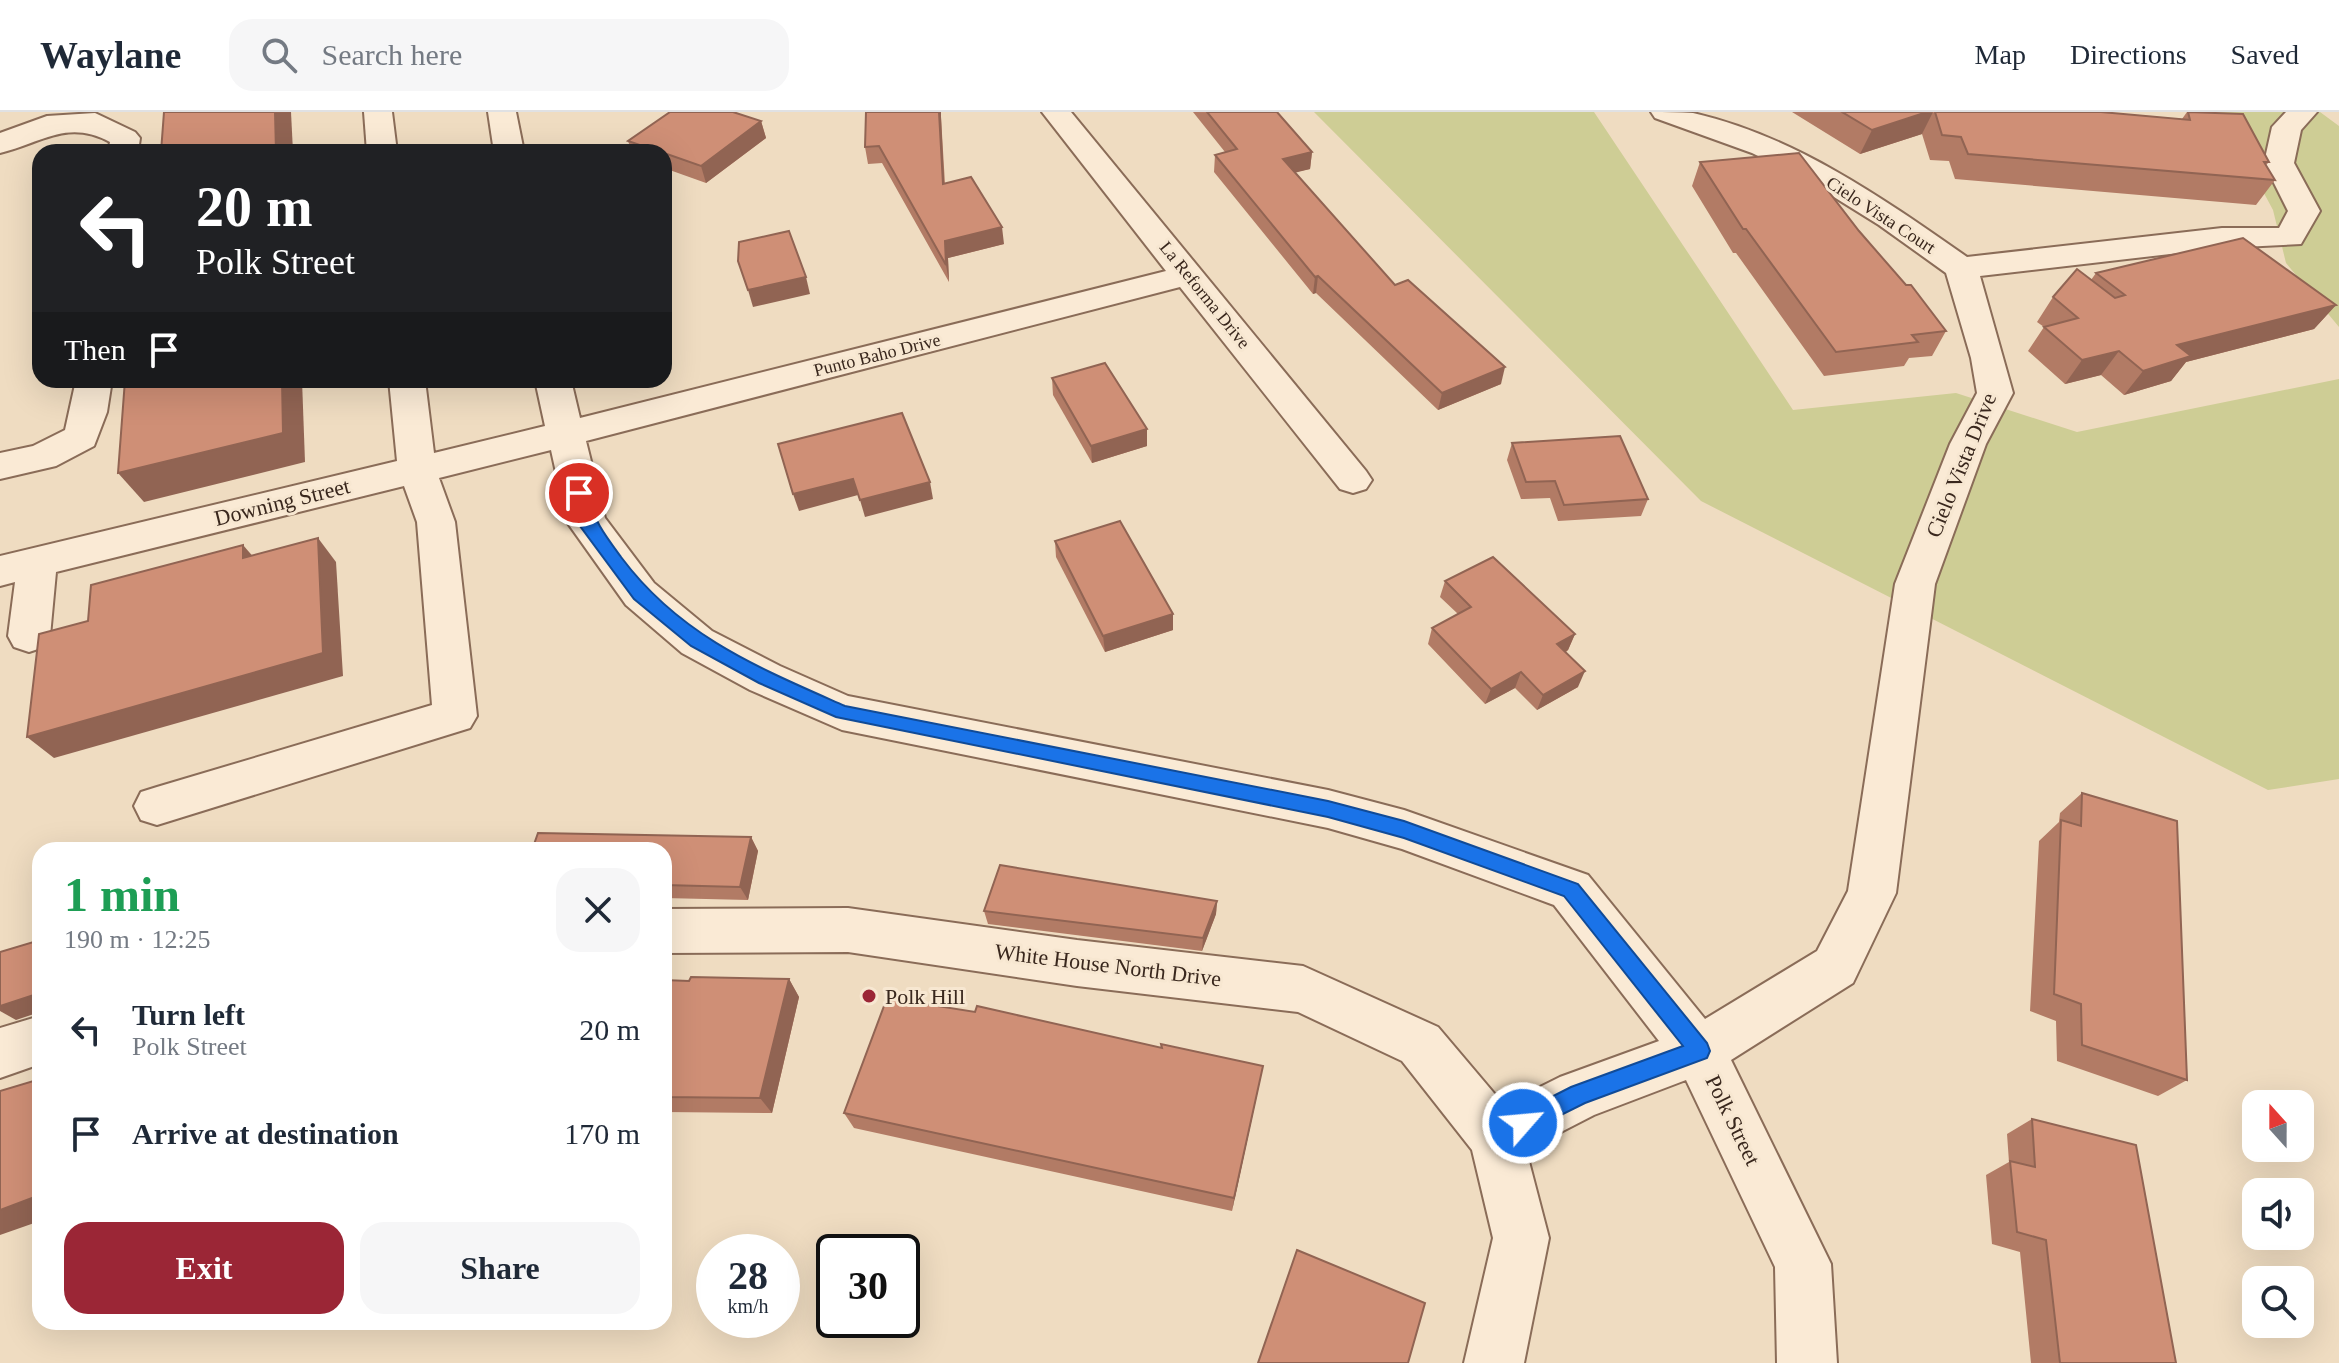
<!DOCTYPE html>
<html lang="en">
<head>
<meta charset="utf-8">
<style>
  body { margin:0; font-family:"Times New Roman",serif; background:#f6f6f7; color:#1f2937; height:100vh; display:flex; flex-direction:column; font-size:30px; white-space:nowrap }
  * { box-sizing:border-box; margin:0 }
  p { font-size:26px; color:#747a83 }
  .icon { flex:none; width:44px; height:44px; fill:none; stroke:currentColor; stroke-width:2; stroke-linecap:round; stroke-linejoin:round }
  .map { position:relative; flex:1; overflow:hidden }
  .side { position:absolute; left:32px; top:730px; width:640px; height:488px; display:flex; flex-direction:column; background:#fff; border-radius:24px; box-shadow:0 8px 32px #0002 }
  .side>* { flex:none }
  .guide { position:absolute; left:32px; top:32px; width:640px; height:244px; border-radius:24px; box-shadow:0 8px 32px #0002; background:#202124; color:#fff; overflow:hidden }
  .needle { width:52px; rotate:339deg }
  .tools { position:absolute; left:2242px; top:978px; display:grid; gap:16px }
  .tools a { display:grid; place-items:center; width:72px; height:72px; border-radius:16px; background:#fff; box-shadow:0 8px 32px #0002; font-size:40px }
  .speed { position:absolute; left:696px; top:1122px; display:flex; gap:16px; font-size:40px; font-weight:700; text-align:center }
  .speed>* { display:grid; place-content:center; width:104px; height:104px; border-radius:50%; background:#fff; box-shadow:0 8px 32px #0002; line-height:1 }
  .speed small { font-size:20px; font-weight:400 }
  .speed .limit { border:4px solid #111; border-radius:12px; background:#fff; color:#111 }
  .pin { position:absolute; display:grid; place-items:center; width:68px; height:68px; color:#fff; margin:-34px; border:4px solid #fff; border-radius:50%; box-shadow:0 2px 8px #0007 }
  .me { position:absolute; width:88px; margin:-44px; rotate:63deg; stroke-linejoin:round; filter:drop-shadow(0 0 6px #0008) }
  .turn { display:flex; align-items:center; gap:28px; height:168px; padding:0 32px; font-size:36px }
  .turn .icon { width:104px; height:104px; stroke-width:2.5 }
  .turn b { display:block; font-size:56px; line-height:68px }
  .then { display:flex; align-items:center; height:76px; padding:0 32px; background:#0003; gap:16px; font-size:30px }
  .round { display:grid; place-items:center; flex:none; width:84px; height:84px; border-radius:24px; background:#f6f6f7 }
  .head { display:flex; align-items:center; justify-content:space-between; height:136px; padding:0 32px }
  h1 { font-size:48px; font-weight:800; line-height:60px; color:#1e9e55 }
  .button { display:flex; gap:16px; margin-top:auto; padding:16px 32px }
  .button a { flex:1; height:92px; border-radius:24px; background:#9b2636; color:#fff; font-size:32px; font-weight:800; line-height:92px; text-align:center }
  .button a+a { background:#f6f6f7; color:#1f2937 }
  ul { padding:0; list-style:none }
  li { display:flex; align-items:center; gap:24px; height:104px; padding:0 32px }
  li div { flex:1 }
  li b { display:block; font-size:30px }
  li em { font-style:normal }
  header { display:flex; align-items:center; gap:48px; box-sizing:border-box; height:112px; padding:0 40px; background:#fff; border-bottom:2px solid #e0e1e3 }
  header strong { font-size:38px }
  nav { display:flex; gap:44px; margin-inline-start:auto; font-size:28px }
  .search { width:560px; height:72px; background:#f6f6f7; display:flex; align-items:center; gap:20px; box-sizing:border-box; padding:0 28px; border-radius:24px; color:#747a83; font-size:30px }
  .map>svg:first-child { display:block }
  .green { fill:#cecd95 }
  .lines { fill:none; stroke-linecap:round; stroke-linejoin:round }
  .minor-casing { stroke:#8a6c58; stroke-width:4 }
  .minor { fill:#faead5; fill-rule:evenodd }
  .wall { fill:#b27b65 }
  .shaded-wall { fill:#916453 }
  .building { fill:#cf8f76; stroke:#916453; stroke-width:2 }
  .route { fill:#1a73e8; stroke:#114b97; stroke-width:2 }
  .poi-dot { fill:#9b2636; stroke:#f7e7d1; stroke-width:3 }
  .labels { text-anchor:middle; dominant-baseline:central; stroke-width:6; stroke-linejoin:round; paint-order:stroke }
  .far-street-label { font-size:18px; fill:#39271d; stroke:#f7e7d1 }
  .street-label { font-size:22px; fill:#39271d; stroke:#f7e7d1 }
  .poi-label { font-size:22px; fill:#39271d; stroke:#f7e7d1; text-anchor:start }
</style>
</head>
<body>
<header>
<strong>Waylane</strong>
<div class="search"><svg class="icon" aria-label="search" viewBox="0 0 24 24"><circle cx="10" cy="10" r="6"/><path d="M15 15l6 6"/></svg>Search here</div>
<nav><a>Map</a><a>Directions</a><a>Saved</a></nav>
</header>
<div class="map">
<svg width="2339" height="1251" viewBox="0 0 2339 1251">
  <rect width="100%" height="100%" fill="#efdcc1"/>
  <g class="green">
    <path d="M 1314,0 L 1594,0 L 1793,298 L 1956,281 L 2077,320 L 2339,267 L 2339,667 L 2268,678 L 1701,389 Z"/>
    <path d="M 2210,0 L 2320,0 L 2339,14 L 2339,215 L 2286,151 L 2273,98 L 2221,1 Z"/>
  </g>
  <g class="lines">
    <defs>
      <g id="minor">
        <path d="M 364,0 L 392,0 L 397,40 L 367,40 Z"/>
        <path d="M 488,0 L 516,0 L 524,40 L 494,40 Z"/>
        <path d="M 1042,0 L 1071,0 L 1366,359 L 1372,368 L 1366,377 L 1353,381 L 1340,377 L 1180,175 L 586,329 L 605,406 L 654,471 L 712,519 L 780,554 L 848,584 L 1328,678 L 1404,698 L 1588,763 L 1705,907 L 1817,839 L 1848,779 L 1895,472 L 1950,332 L 1977,281 L 1971,246 L 1946,161 L 1879,113 L 1805,67 L 1752,41 L 1655,6 L 1651,0 C 1664,0 1680,0 1693,1 C 1795,24 1884,87 1967,145 L 2222,116 L 2279,116 L 2288,99 L 2264,51 L 2272,15 L 2286,0 L 2317,0 L 2301,18 L 2294,51 L 2320,99 L 2301,132 L 2222,136 L 1980,164 L 2013,281 L 1986,332 L 1935,472 L 1896,781 L 1853,871 L 1731,948 L 1831,1152 L 1837,1251 L 1777,1251 L 1775,1155 L 1686,968 L 1594,1003 L 1526,1038 L 1549,1126 L 1524,1251 L 1464,1251 L 1493,1126 L 1472,1038 L 1402,949 L 1298,900 L 1077,874 L 848,840 L 664,841 L 664,797 L 848,796 L 1077,828 L 1303,854 L 1438,915 L 1504,993 L 1560,965 L 1659,929 L 1554,793 L 1402,737 L 1328,716 L 842,618 L 750,578 L 682,541 L 626,493 L 567,410 L 551,338 L 439,366 L 455,410 L 477,604 L 470,616 L 157,713 L 141,708 L 134,694 L 141,680 L 157,675 L 432,593 L 417,410 L 404,374 L 56,460 L 50,524 L 44,535 L 29,540 L 14,535 L 8,524 L 15,470 L 0,474 L 0,444 L 397,349 L 389,268 L 425,268 L 434,341 L 545,314 L 535,268 L 571,268 L 580,306 L 1166,159 Z"/>
        <path d="M 95,1 L 135,20 L 140,26 L 138,40 L 108,40 L 110,30 C 67,7 42,31 0,41 L 0,21 L 47,4 Z"/>
        <path d="M 76,268 L 112,268 L 107,300 L 94,334 L 56,354 L 0,367 L 0,341 L 33,334 L 65,318 Z"/>
        <path d="M 40,904 L 40,952 L 0,966 L 0,916 Z"/>
      </g>
    </defs>
    <use href="#minor" class="minor-casing"/>
    <use href="#minor" class="minor"/>
  </g>
  <g class="wall">
    <path d="M 1193,0 L 1277,0 L 1312,40 L 1310,57 L 1295,60 L 1395,173 L 1501,272 L 1438,298 L 1316,181 L 1313,182 L 1214,60 L 1215,43 L 1225,40 Z"/>
    <path d="M 1792,0 L 2101,0 L 2182,7 L 2187,0 L 2208,0 L 2269,50 L 2266,53 L 2275,68 L 2256,93 L 1955,67 L 1949,49 L 1930,48 L 1922,22 L 1860,42 Z"/>
    <path d="M 941,5 L 945,72 L 1004,132 L 948,146 L 949,170 L 882,51 L 868,52 L 865,35 Z"/>
    <path d="M 761,9 L 766,26 L 706,71 L 664,56 L 664,40 L 632,40 L 628,29 Z"/>
    <path d="M 1700,50 L 1859,119 L 1946,219 L 1932,244 L 1909,246 L 1904,254 L 1824,264 L 1736,141 L 1733,141 L 1692,74 Z"/>
    <path d="M 2096,161 L 2336,193 L 2314,217 L 2186,250 L 2171,269 L 2124,283 L 2101,263 L 2065,272 L 2028,239 L 2044,215 L 2037,210 L 2053,185 L 2091,168 Z"/>
    <path d="M 1052,266 L 1147,334 L 1092,351 L 1053,283 Z"/>
    <path d="M 1512,331 L 1648,387 L 1641,404 L 1558,409 L 1550,386 L 1521,387 L 1507,348 Z"/>
    <path d="M 1055,429 L 1173,518 L 1105,540 L 1056,445 Z"/>
    <path d="M 1445,469 L 1575,522 L 1568,538 L 1566,540 L 1578,575 L 1537,598 L 1515,576 L 1485,592 L 1428,532 L 1432,516 L 1458,502 L 1440,485 Z"/>
    <path d="M 2082,681 L 2187,968 L 2158,984 L 2057,949 L 2056,909 L 2030,899 L 2039,729 L 2059,710 L 2060,701 Z"/>
    <path d="M 751,725 L 758,739 L 748,788 L 664,786 L 664,738 Z"/>
    <path d="M 1217,789 L 1216,802 L 1202,839 L 988,812 L 984,799 Z"/>
    <path d="M 789,867 L 799,885 L 772,1001 L 664,1000 L 664,868 L 689,869 Z"/>
    <path d="M 1161,932 L 1263,954 L 1232,1099 L 854,1016 L 844,1001 L 1161,936 Z"/>
    <path d="M 2032,1007 L 2176,1251 L 2031,1251 L 2020,1140 L 1992,1132 L 1986,1063 L 2009,1050 L 2007,1022 Z"/>
  </g>
  <g class="shaded-wall">
    <path d="M 275,0 L 291,0 L 293,40 L 276,40 Z"/>
    <path d="M 939,0 L 941,0 L 941,5 L 945,89 L 943,72 Z"/>
    <path d="M 1927,0 L 1933,0 L 1922,22 L 1860,42 L 1872,18 Z"/>
    <path d="M 761,9 L 766,26 L 706,71 L 701,54 Z"/>
    <path d="M 1312,40 L 1310,57 L 1282,64 L 1283,47 Z"/>
    <path d="M 1002,115 L 1004,132 L 948,146 L 949,170 L 946,153 L 945,129 Z"/>
    <path d="M 1318,164 L 1316,181 L 1313,182 L 1315,165 Z"/>
    <path d="M 806,165 L 810,182 L 753,195 L 748,178 Z"/>
    <path d="M 2336,193 L 2314,217 L 2186,250 L 2171,269 L 2124,283 L 2143,259 L 2177,233 Z"/>
    <path d="M 2119,239 L 2101,263 L 2065,272 L 2082,248 Z"/>
    <path d="M 1505,255 L 1501,272 L 1438,298 L 1442,281 Z"/>
    <path d="M 282,268 L 302,268 L 305,350 L 144,390 L 118,361 Z"/>
    <path d="M 1147,317 L 1147,334 L 1092,351 L 1091,334 Z"/>
    <path d="M 853,367 L 858,383 L 799,399 L 793,382 Z"/>
    <path d="M 930,370 L 933,387 L 865,405 L 860,388 Z"/>
    <path d="M 318,426 L 336,450 L 343,564 L 54,646 L 27,625 Z"/>
    <path d="M 243,433 L 263,456 L 243,446 Z"/>
    <path d="M 1173,502 L 1173,518 L 1105,540 L 1103,524 Z"/>
    <path d="M 1575,522 L 1568,538 L 1551,548 L 1557,532 Z"/>
    <path d="M 1585,559 L 1578,575 L 1537,598 L 1543,583 Z"/>
    <path d="M 1521,560 L 1515,576 L 1485,592 L 1491,577 Z"/>
    <path d="M 751,725 L 758,739 L 748,788 L 740,775 Z"/>
    <path d="M 1217,789 L 1216,802 L 1202,839 L 1203,826 Z"/>
    <path d="M 789,867 L 799,885 L 772,1001 L 760,986 Z"/>
    <path d="M 40,881 L 40,900 L 16,908 L 0,899 L 0,894 Z"/>
    <path d="M 1263,954 L 1260,969 L 1232,1099 L 1234,1086 Z"/>
    <path d="M 40,1083 L 40,1109 L 0,1123 L 0,1098 Z"/>
  </g>
  <g class="building">
    <path d="M 164,0 L 275,0 L 276,40 L 161,40 Z"/>
    <path d="M 670,0 L 733,0 L 761,9 L 701,54 L 664,41 L 664,40 L 660,40 L 628,29 Z"/>
    <path d="M 866,0 L 939,0 L 943,72 L 971,65 L 1002,115 L 945,129 L 946,153 L 879,34 L 865,35 Z"/>
    <path d="M 1207,0 L 1277,0 L 1312,40 L 1283,47 L 1395,173 L 1408,168 L 1505,255 L 1442,281 L 1318,164 L 1315,165 L 1215,43 L 1237,37 Z"/>
    <path d="M 1842,0 L 1927,0 L 1872,18 Z"/>
    <path d="M 1935,0 L 2101,0 L 2190,8 L 2188,0 L 2243,2 L 2269,50 L 2264,50 L 2275,68 L 1968,42 L 1961,25 L 1942,23 Z"/>
    <path d="M 1799,41 L 1859,119 L 1906,173 L 1911,173 L 1946,219 L 1912,223 L 1918,230 L 1836,240 L 1746,117 L 1743,117 L 1700,50 Z"/>
    <path d="M 789,119 L 806,165 L 748,178 L 738,149 L 739,130 Z"/>
    <path d="M 2243,126 L 2336,193 L 2177,233 L 2191,244 L 2143,259 L 2119,239 L 2082,248 L 2044,215 L 2078,206 L 2053,185 L 2077,157 L 2115,186 L 2125,183 L 2096,161 Z"/>
    <path d="M 1105,251 L 1147,317 L 1091,334 L 1052,266 Z"/>
    <path d="M 125,268 L 282,268 L 283,321 L 118,361 Z"/>
    <path d="M 902,301 L 930,370 L 860,388 L 853,367 L 793,382 L 778,332 Z"/>
    <path d="M 1620,324 L 1648,387 L 1564,393 L 1555,369 L 1526,370 L 1512,331 Z"/>
    <path d="M 1120,409 L 1173,502 L 1103,524 L 1055,429 Z"/>
    <path d="M 318,426 L 323,541 L 27,625 L 39,522 L 88,509 L 91,473 L 243,433 L 243,446 Z"/>
    <path d="M 1493,445 L 1575,522 L 1557,532 L 1585,559 L 1543,583 L 1521,560 L 1491,577 L 1432,516 L 1471,495 L 1445,469 Z"/>
    <path d="M 2082,681 L 2177,709 L 2187,968 L 2082,933 L 2081,892 L 2054,882 L 2061,708 L 2081,714 Z"/>
    <path d="M 538,721 L 751,725 L 740,775 L 664,773 L 664,738 L 532,738 Z"/>
    <path d="M 1000,753 L 1217,789 L 1203,826 L 984,799 Z"/>
    <path d="M 40,828 L 40,881 L 0,894 L 0,840 Z"/>
    <path d="M 691,865 L 789,867 L 760,986 L 664,985 L 664,868 L 689,869 Z"/>
    <path d="M 887,886 L 975,900 L 977,894 L 1162,936 L 1161,932 L 1263,954 L 1234,1086 L 844,1001 Z"/>
    <path d="M 40,967 L 40,1083 L 0,1098 L 0,979 Z"/>
    <path d="M 2032,1007 L 2136,1033 L 2176,1251 L 2060,1251 L 2046,1128 L 2017,1120 L 2010,1049 L 2035,1055 Z"/>
    <path d="M 1297,1138 L 1425,1191 L 1408,1251 L 1258,1251 Z"/>
  </g>
  <path class="route" d="M 579,375 L 587,381 C 594,409 604,422 621,445 C 680,524 757,555 845,594 L 1328,689 L 1404,709 L 1578,772 L 1707,931 L 1710,939 L 1707,946 L 1585,991 L 1523,1022 L 1516,1019 L 1512,1011 L 1516,1003 L 1571,975 L 1683,934 L 1564,784 L 1404,726 L 1328,705 L 836,605 L 759,571 L 691,534 L 634,487 L 580,414 L 571,381 Z"/>
  <circle class="poi-dot" cx="869" cy="884" r="8"/>
  <g class="labels">
    <g class="far-street-label">
      <text transform="translate(1881 103) rotate(33)">Cielo Vista Court</text>
      <text transform="translate(1205 183) rotate(51)">La Reforma Drive</text>
      <text transform="translate(877 243) rotate(-14)">Punto Baho Drive</text>
    </g>
    <g class="street-label">
      <text transform="translate(1961 353) rotate(-68)">Cielo Vista Drive</text>
      <text transform="translate(282 390) rotate(-14)">Downing Street</text>
      <text transform="translate(1108 853) rotate(7)">White House North Drive</text>
      <text transform="translate(1733 1008) rotate(64)">Polk Street</text>
    </g>
    <g class="poi-label">
      <text x="885" y="884">Polk Hill</text>
    </g>
  </g>
</svg>
<div class="tools">
<a><svg class="needle" viewBox="-14 -14 28 28"><path d="M0-13l5 13h-10z" fill="#e53935"/><path d="M0 13l5-13h-10z" fill="#747a83"/></svg></a>
<a><svg class="icon" aria-label="sound" viewBox="0 0 24 24"><path d="M4 9h4l5-4v14l-5-4H4zM17 9q2 3 0 6"/></svg></a>
<a><svg class="icon" aria-label="search" viewBox="0 0 24 24"><circle cx="10" cy="10" r="6"/><path d="M15 15l6 6"/></svg></a>
</div>
<div class="speed"><div>28<small>km/h</small></div><div class="limit">30</div></div>
<div class="pin" style="left:579px;top:381px;background:#d93025"><svg class="icon" aria-label="arrive" viewBox="0 0 24 24"><path d="M6 21V4h12l-3 4 3 4H6"/></svg></div>
<svg class="me" style="left:1523px;top:1011px" viewBox="-20 -20 40 40"><circle r="17" fill="#1a73e8" stroke="#fff" stroke-width="3"/><path d="M0-11L8 9 0 5-8 9z" fill="#fff"/></svg>
<div class="guide">
<div class="turn"><svg class="icon" aria-label="left" viewBox="0 0 24 24"><path d="M17 20v-9H6M10 6l-5 5 5 5"/></svg><div><b>20 m</b>Polk Street</div></div>
<div class="then">Then<svg class="icon" aria-label="arrive" viewBox="0 0 24 24"><path d="M6 21V4h12l-3 4 3 4H6"/></svg></div>
</div>
<section class="side">
<div class="head"><div><h1>1 min</h1><p>190 m · 12:25</p></div><a class="round"><svg class="icon" aria-label="close" viewBox="0 0 24 24"><path d="M6 6l12 12M18 6L6 18"/></svg></a></div>
<ul>
<li><svg class="icon" aria-label="left" viewBox="0 0 24 24"><path d="M17 20v-9H6M10 6l-5 5 5 5"/></svg><div><b>Turn left</b><p>Polk Street</p></div><em>20 m</em></li>
<li><svg class="icon" aria-label="arrive" viewBox="0 0 24 24"><path d="M6 21V4h12l-3 4 3 4H6"/></svg><div><b>Arrive at destination</b></div><em>170 m</em></li>
</ul>
<div class="button"><a>Exit</a><a>Share</a></div>
</section>
</div>
</body>
</html>
